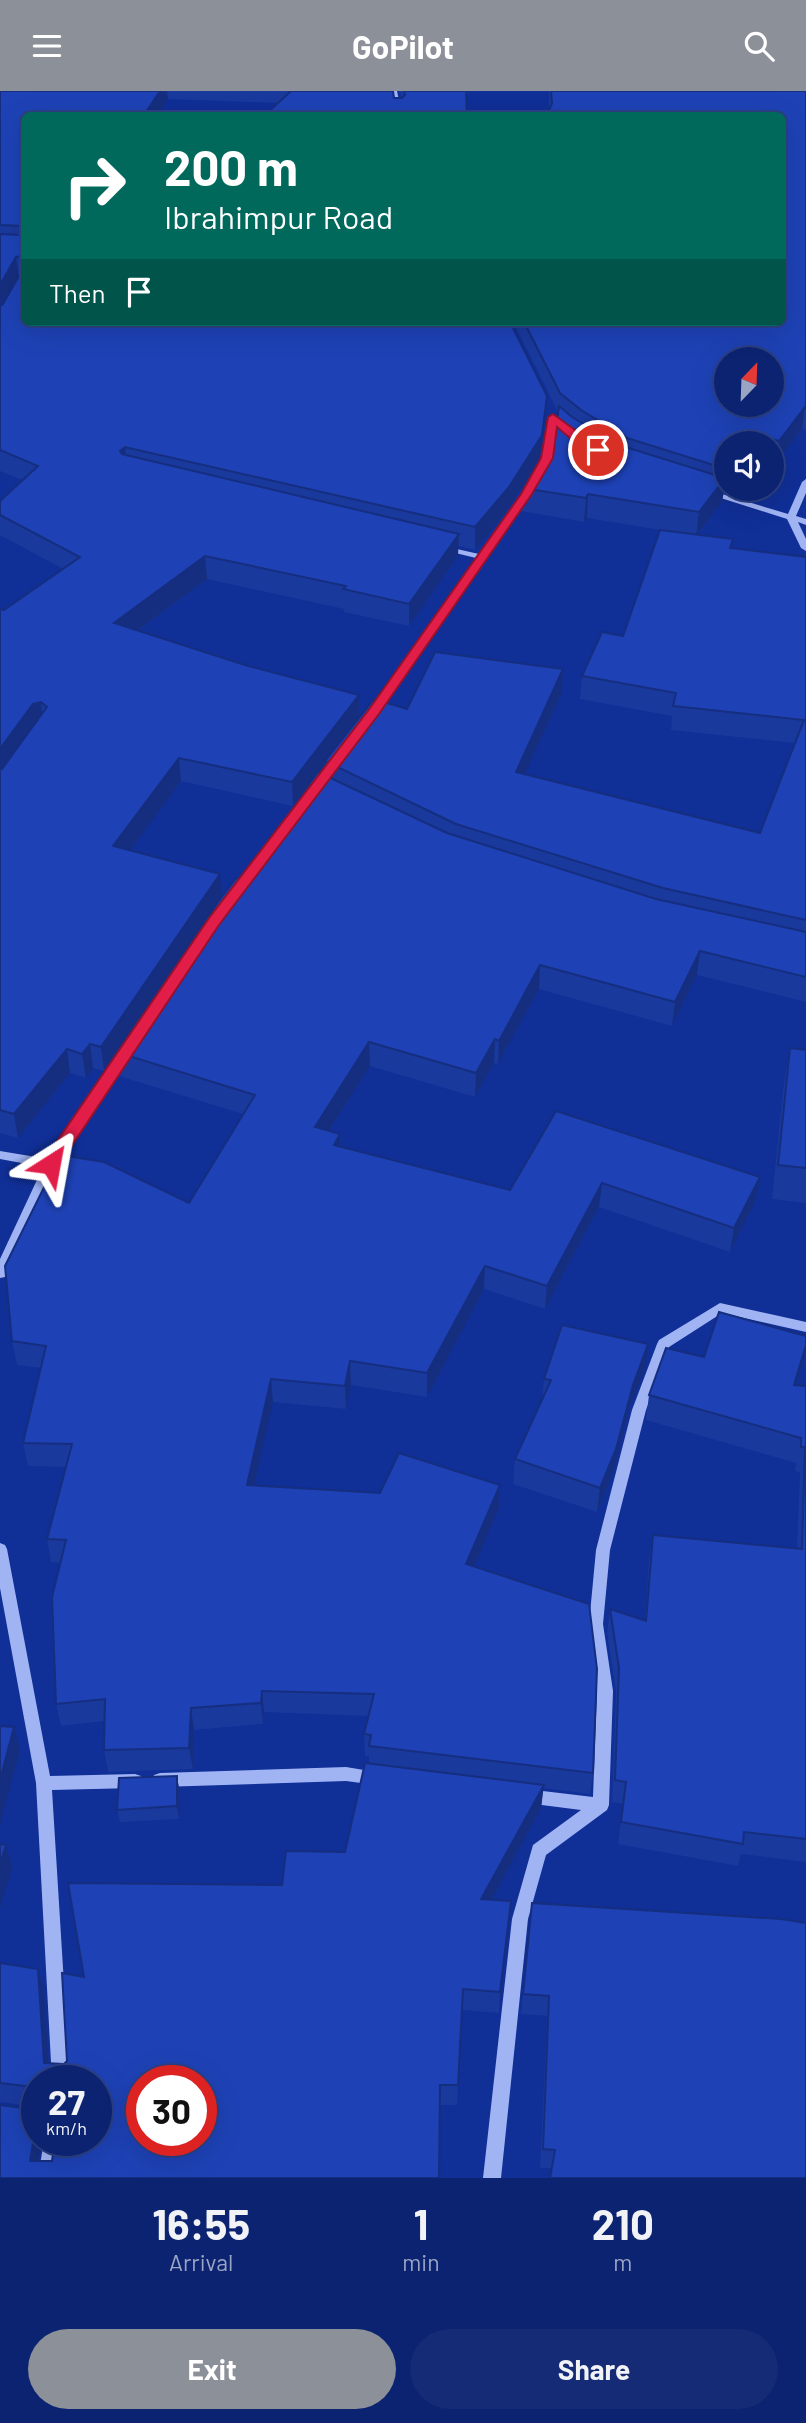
<!DOCTYPE html>
<html lang="en">
<head>
<meta charset="utf-8">
<style>
  body { margin:0; font-family:Barlow,sans-serif; background:#152b76; color:#f1f3f6; height:100vh; display:flex; flex-direction:column; font-size:26px; white-space:nowrap }
  * { box-sizing:border-box; margin:0 }
  p { font-size:23px; color:#9aa4c3 }
  .icon { flex:none; width:38px; height:38px; fill:none; stroke:currentColor; stroke-width:2; stroke-linecap:round; stroke-linejoin:round }
  .map { position:relative; height:2087px; overflow:hidden }
  .drawer { display:flex; flex-direction:column; background:#0c2371; flex:1 }
  .drawer>* { flex:none }
  .top-card { position:absolute; left:21px; top:21px; width:765px; height:214px; border-radius:10px; box-shadow:0 7px 28px #0002,0 0 0 2px #2c4084; background:#00695c; color:#fff; overflow:hidden }
  .needle { width:46px; rotate:23deg }
  .fabs { position:absolute; left:714px; top:256px; display:grid; gap:14px }
  .fabs a { display:grid; place-items:center; width:70px; height:70px; border-radius:50%; background:#0c2371; box-shadow:0 7px 28px #0002,0 0 0 2px #2c4084; font-size:35px }
  .speed { position:absolute; left:21px; top:1974px; display:flex; gap:14px; font-size:35px; font-weight:700; text-align:center }
  .speed>* { display:grid; place-content:center; width:91px; height:91px; border-radius:50%; background:#0c2371; box-shadow:0 7px 28px #0002,0 0 0 2px #2c4084; line-height:1 }
  .speed small { font-size:18px; font-weight:400 }
  .speed .limit { border:10px solid #d22; background:#fff; color:#111 }
  .pin { position:absolute; display:grid; place-items:center; width:60px; height:60px; color:#fff; margin:-30px; border:4px solid #fff; border-radius:50%; box-shadow:0 2px 7px #0007 }
  .me { position:absolute; width:77px; margin:-38px; rotate:34deg; stroke-linejoin:round; filter:drop-shadow(0 0 5px #0008) }
  .turn { display:flex; align-items:center; gap:24px; height:147px; padding:0 28px; font-size:32px }
  .turn .icon { width:91px; height:91px; stroke-width:2.5 }
  .turn b { display:block; font-size:49px; line-height:60px }
  .then { display:flex; align-items:center; height:66px; padding:0 28px; background:#0003; gap:14px; font-size:26px }
  .eta { display:flex; justify-content:space-evenly; align-items:center; height:119px; text-align:center }
  .eta b { font-size:42px; font-weight:700; line-height:49px }
  .button { display:flex; gap:14px; margin-top:auto; padding:14px 28px }
  .button a { flex:1; height:80px; border-radius:42px; background:#8c9099; color:#fff; font-size:28px; font-weight:700; line-height:80px; text-align:center }
  .button a+a { background:#152b76; color:#f1f3f6 }
  header { display:flex; justify-content:space-between; align-items:center; height:91px; padding:0 28px; background:#8c9099; color:#fff; font-size:32px; font-weight:700 }
  .map>svg:first-child { display:block }
  .lines { fill:none; stroke-linecap:round; stroke-linejoin:round }
  .minor { fill:#a0b4f4; fill-rule:evenodd }
  .wall { fill:#1a399d; fill-rule:evenodd }
  .shaded-wall { fill:#152e7f }
  .building { fill:#1e42b6; stroke:#152e7f; stroke-width:2; fill-rule:evenodd }
  .route { fill:#e11d48; stroke:#92132f; stroke-width:2 }
</style>
</head>
<body>
<header><svg class="icon" aria-label="menu" viewBox="0 0 24 24"><path d="M4 6h16M4 12h16M4 18h16"/></svg>GoPilot<svg class="icon" aria-label="search" viewBox="0 0 24 24"><circle cx="10" cy="10" r="6"/><path d="M15 15l6 6"/></svg></header>
<div class="map">
<svg width="806" height="2087" viewBox="0 0 806 2087">
  <rect width="100%" height="100%" fill="#102f97"/>
  <g class="lines">
    <g class="minor">
      <path d="M 391,0 L 397,0 L 402,24 L 396,24 Z"/>
      <path d="M 553,323 L 557,326 L 549,370 L 545,373 L 541,370 L 549,326 Z"/>
      <path d="M 806,388 L 806,402 L 796,425 L 806,428 L 806,434 L 798,431 L 806,448 L 806,460 L 801,457 L 787,428 L 705,402 L 712,400 L 788,423 L 802,391 Z"/>
      <path d="M 529,395 L 533,398 L 375,626 L 367,626 L 366,624 L 476,467 L 439,458 L 439,454 L 479,463 L 526,396 Z"/>
      <path d="M 318,691 L 323,694 L 322,696 L 239,804 L 231,804 L 230,802 L 231,800 L 314,692 Z"/>
      <path d="M 126,957 L 132,961 L 56,1075 L 7,1182 L 5,1186 L 0,1187 L 0,1168 L 43,1076 L 0,1068 L 0,1060 L 48,1068 L 122,958 Z"/>
      <path d="M 720,1212 L 806,1231 L 806,1241 L 722,1222 L 669,1256 L 646,1319 L 610,1459 L 603,1533 L 613,1600 L 609,1714 L 607,1719 L 546,1764 L 528,1828 L 501,2087 L 483,2087 L 512,1828 L 533,1754 L 581,1719 L 526,1712 L 520,1710 L 518,1705 L 520,1700 L 526,1698 L 593,1706 L 597,1600 L 589,1533 L 596,1459 L 632,1319 L 657,1253 L 659,1249 Z"/>
      <path d="M 0,1452 L 5,1454 L 7,1458 L 50,1685 L 135,1683 L 141,1685 L 143,1690 L 141,1695 L 135,1697 L 52,1699 L 70,1990 L 52,1990 L 36,1692 L 0,1497 Z"/>
      <path d="M 346,1676 L 382,1682 L 384,1687 L 382,1692 L 376,1694 L 346,1690 L 160,1696 L 154,1694 L 152,1689 L 154,1684 L 160,1682 Z"/>
      <path d="M 44,2049 L 62,2049 L 56,2087 L 38,2087 Z"/>
    </g>
  </g>
  <g class="wall">
    <path d="M 0,0 L 393,0 L 394,7 L 401,7 L 400,0 L 466,0 L 467,24 L 279,12 L 168,8 L 24,24 L 547,305 L 546,326 L 540,366 L 508,418 L 475,459 L 458,455 L 458,465 L 409,535 L 344,521 L 344,518 L 207,488 L 138,540 L 359,627 L 407,618 L 562,601 L 525,683 L 760,742 L 795,652 L 671,639 L 672,625 L 580,608 L 582,585 L 623,545 L 660,439 L 587,427 L 584,431 L 521,420 L 522,397 L 555,345 L 558,321 L 513,231 L 782,231 L 549,18 L 549,0 L 806,0 L 806,339 L 802,338 L 776,372 L 772,371 L 772,352 L 726,352 L 726,397 L 733,397 L 729,402 L 724,400 L 722,411 L 698,443 L 731,457 L 806,466 L 806,911 L 697,884 L 672,935 L 539,898 L 498,973 L 494,972 L 475,1006 L 370,975 L 329,1040 L 340,1043 L 341,1056 L 510,1099 L 556,1020 L 760,1086 L 756,1109 L 730,1161 L 599,1116 L 545,1218 L 484,1198 L 427,1306 L 351,1294 L 346,1318 L 273,1311 L 254,1394 L 380,1402 L 500,1394 L 499,1417 L 474,1475 L 593,1682 L 590,1703 L 543,1697 L 541,1717 L 491,1809 L 509,1832 L 499,1922 L 462,1919 L 457,2014 L 440,2014 L 0,2087 L 32,2018 L 32,2015 L 0,2011 L 0,1872 L 44,1899 L 49,1972 L 64,1973 L 67,1970 L 84,1886 L 282,1794 L 345,1761 L 369,1673 L 369,1665 L 365,1665 L 364,1643 L 368,1625 L 264,1621 L 263,1633 L 194,1639 L 193,1678 L 108,1681 L 104,1659 L 105,1630 L 61,1635 L 56,1613 L 60,1472 L 51,1471 L 47,1448 L 66,1376 L 28,1375 L 23,1352 L 41,1277 L 17,1274 L 12,1250 L 189,1112 L 243,1023 L 119,985 L 116,962 L 104,980 L 93,977 L 86,987 L 70,982 L 18,1047 L 0,1042 L 0,518 L 4,519 L 63,478 L 0,444 L 0,410 L 22,389 L 0,380 ZM 325,672 L 326,684 L 318,681 ZM 181,690 L 293,715 L 308,695 L 308,708 L 246,790 L 222,806 L 130,759 ZM 37,1990 L 96,2049 L 52,2070 L 39,2070 L 42,2049 L 37,2049 Z"/>
    <path d="M 790,957 L 806,959 L 806,1112 L 772,1108 L 784,991 Z"/>
    <path d="M 704,1266 L 803,1270 L 796,1294 L 806,1295 L 806,1771 L 741,1763 L 738,1775 L 618,1753 L 623,1713 L 612,1711 L 616,1600 L 607,1542 L 610,1518 L 645,1529 L 649,1468 L 653,1444 L 797,1457 L 800,1381 L 795,1380 L 796,1372 L 646,1329 L 649,1304 Z"/>
    <path d="M 645,1278 L 629,1318 L 613,1382 L 597,1421 L 513,1393 L 515,1368 L 542,1308 L 544,1288 Z"/>
    <path d="M 177,1685 L 179,1698 L 179,1728 L 120,1731 L 117,1719 Z"/>
    <path d="M 781,1828 L 552,2077 L 540,2077 L 547,1925 L 521,1923 L 523,1903 Z"/>
  </g>
  <g class="shaded-wall">
    <path d="M 160,0 L 167,0 L 168,8 L 158,24 L 144,24 Z"/>
    <path d="M 16,166 L 19,187 L 0,221 L 0,194 Z"/>
    <path d="M 547,305 L 546,326 L 540,366 L 508,418 L 475,459 L 475,436 Z"/>
    <path d="M 805,316 L 802,338 L 776,372 L 779,350 Z"/>
    <path d="M 125,356 L 127,378 L 120,360 Z"/>
    <path d="M 725,387 L 722,411 L 696,445 L 699,421 Z"/>
    <path d="M 588,403 L 587,427 L 584,431 L 586,407 Z"/>
    <path d="M 459,443 L 458,465 L 409,535 L 409,513 Z"/>
    <path d="M 205,465 L 207,488 L 117,555 L 114,532 Z"/>
    <path d="M 563,578 L 562,601 L 515,705 L 516,681 Z"/>
    <path d="M 359,604 L 359,628 L 293,715 L 292,691 Z"/>
    <path d="M 41,611 L 44,635 L 0,687 L 0,658 L 33,613 Z"/>
    <path d="M 179,667 L 181,690 L 116,779 L 113,755 Z"/>
    <path d="M 220,783 L 222,807 L 104,980 L 101,956 Z"/>
    <path d="M 700,860 L 697,884 L 672,935 L 675,911 Z"/>
    <path d="M 540,874 L 539,898 L 498,973 L 499,950 Z"/>
    <path d="M 495,948 L 494,972 L 475,1006 L 476,982 Z"/>
    <path d="M 369,951 L 370,975 L 316,1060 L 315,1036 Z"/>
    <path d="M 90,953 L 93,977 L 86,987 L 82,963 Z"/>
    <path d="M 67,958 L 70,982 L 18,1047 L 14,1023 Z"/>
    <path d="M 340,1043 L 341,1067 L 334,1054 Z"/>
    <path d="M 760,1086 L 756,1109 L 730,1161 L 734,1137 Z"/>
    <path d="M 602,1092 L 599,1116 L 545,1218 L 547,1195 Z"/>
    <path d="M 485,1175 L 484,1198 L 427,1306 L 427,1282 Z"/>
    <path d="M 648,1253 L 645,1278 L 629,1318 L 613,1382 L 597,1421 L 600,1397 L 633,1294 Z"/>
    <path d="M 806,1254 L 803,1270 L 789,1319 L 794,1294 Z"/>
    <path d="M 350,1270 L 351,1294 L 346,1318 L 345,1295 Z"/>
    <path d="M 271,1288 L 273,1311 L 249,1417 L 247,1394 Z"/>
    <path d="M 500,1394 L 499,1417 L 466,1495 L 466,1473 Z"/>
    <path d="M 262,1600 L 264,1621 L 263,1633 L 261,1612 Z"/>
    <path d="M 191,1617 L 194,1639 L 193,1678 L 189,1657 Z"/>
    <path d="M 14,1636 L 20,1659 L 0,1734 L 0,1689 Z"/>
    <path d="M 177,1685 L 179,1698 L 179,1728 L 177,1715 Z"/>
    <path d="M 544,1694 L 541,1717 L 480,1830 L 481,1808 Z"/>
    <path d="M 6,1754 L 12,1776 L 0,1817 L 0,1773 Z"/>
    <path d="M 511,1810 L 509,1832 L 499,1922 L 500,1901 Z"/>
    <path d="M 38,1878 L 44,1899 L 50,1990 L 44,1972 Z"/>
    <path d="M 36,2028 L 37,2049 L 42,2049 L 36,2087 L 30,2070 Z"/>
  </g>
  <g class="building">
    <path d="M 0,0 L 160,0 L 144,24 L 24,24 L 24,231 L 510,231 L 547,305 L 542,344 L 509,396 L 475,436 L 125,356 L 120,360 L 122,363 L 459,443 L 409,513 L 343,498 L 346,495 L 205,465 L 114,532 L 248,575 L 359,604 L 292,691 L 179,667 L 113,755 L 220,783 L 101,956 L 90,953 L 82,963 L 67,958 L 14,1023 L 0,1019 L 0,678 L 2,678 L 47,616 L 41,611 L 33,613 L 0,658 L 0,518 L 4,519 L 80,466 L 0,424 L 0,410 L 38,375 L 0,359 L 0,215 L 3,213 L 24,176 L 23,165 L 16,166 L 0,194 L 0,143 L 21,144 L 24,137 L 22,135 L 0,134 Z"/>
    <path d="M 291,0 L 393,0 L 394,7 L 402,7 L 405,4 L 404,0 L 466,0 L 467,24 L 265,24 Z"/>
    <path d="M 551,0 L 806,0 L 806,317 L 805,316 L 779,350 L 758,345 L 753,352 L 726,352 L 726,378 L 627,347 L 581,319 L 560,302 L 524,231 L 782,231 L 782,24 L 547,24 L 552,12 ZM 726,268 L 772,268 L 772,313 L 726,313 Z"/>
    <path d="M 559,315 L 572,326 L 619,354 L 725,387 L 699,421 L 588,403 L 586,407 L 522,397 L 555,345 Z"/>
    <path d="M 660,439 L 733,448 L 730,457 L 806,466 L 806,829 L 663,797 L 456,733 L 325,670 L 374,608 L 407,618 L 435,561 L 563,578 L 516,681 L 760,742 L 804,629 L 673,615 L 676,602 L 582,585 L 602,541 L 623,545 Z"/>
    <path d="M 318,681 L 447,742 L 656,808 L 806,841 L 806,886 L 700,860 L 675,911 L 540,874 L 499,950 L 495,948 L 476,982 L 369,951 L 315,1036 L 340,1043 L 334,1054 L 510,1099 L 556,1020 L 760,1086 L 734,1137 L 602,1092 L 547,1195 L 485,1175 L 427,1282 L 350,1270 L 345,1295 L 271,1288 L 247,1394 L 380,1402 L 399,1362 L 500,1394 L 466,1473 L 589,1513 L 597,1578 L 593,1682 L 369,1655 L 371,1644 L 364,1643 L 374,1603 L 262,1600 L 261,1612 L 191,1617 L 189,1657 L 104,1659 L 105,1608 L 56,1613 L 52,1506 L 66,1449 L 47,1448 L 72,1353 L 23,1352 L 46,1255 L 12,1250 L 5,1175 L 60,1064 L 104,1071 L 189,1112 L 255,1004 L 116,961 L 218,811 L 236,787 L 246,790 L 317,696 L 308,694 Z"/>
    <path d="M 790,957 L 806,959 L 806,1077 L 778,1074 Z"/>
    <path d="M 719,1221 L 806,1245 L 806,1254 L 794,1294 L 806,1295 L 806,1748 L 744,1741 L 743,1753 L 621,1731 L 626,1691 L 615,1689 L 619,1577 L 610,1518 L 646,1530 L 653,1444 L 802,1458 L 805,1356 L 801,1356 L 801,1347 L 649,1304 L 666,1257 L 704,1266 Z"/>
    <path d="M 562,1234 L 648,1253 L 633,1294 L 616,1358 L 600,1397 L 515,1368 L 551,1289 L 544,1288 Z"/>
    <path d="M 0,1635 L 14,1636 L 0,1689 Z"/>
    <path d="M 365,1672 L 544,1694 L 481,1808 L 511,1810 L 500,1901 L 463,1898 L 458,1994 L 440,1994 L 439,2087 L 0,2087 L 0,2014 L 32,2018 L 33,1996 L 0,1992 L 0,1872 L 38,1878 L 44,1972 L 64,1973 L 67,1970 L 62,1882 L 84,1886 L 68,1792 L 282,1794 L 286,1760 L 345,1761 ZM 37,1990 L 96,1990 L 96,2049 L 55,2049 L 52,2070 L 30,2070 L 37,2028 ZM 142,1990 L 201,1990 L 201,2049 L 142,2049 Z"/>
    <path d="M 177,1685 L 177,1715 L 117,1719 L 119,1687 Z"/>
    <path d="M 0,1753 L 6,1754 L 0,1773 Z"/>
    <path d="M 532,1812 L 781,1828 L 806,1832 L 806,2087 L 550,2087 L 555,2059 L 543,2058 L 549,1905 L 523,1903 Z"/>
  </g>
  <path class="route" d="M 553,323 L 603,359 L 594,362 L 571,348 L 557,336 L 553,367 L 532,403 L 379,623 L 219,834 L 57,1077 L 45,1077 L 43,1073 L 45,1068 L 209,827 L 370,617 L 521,403 L 541,367 L 548,326 Z"/>
</svg>
<div class="fabs">
<a><svg class="needle" viewBox="-14 -14 28 28"><path d="M0-13l5 13h-10z" fill="#e53935"/><path d="M0 13l5-13h-10z" fill="#9aa4c3"/></svg></a>
<a><svg class="icon" aria-label="sound" viewBox="0 0 24 24"><path d="M4 9h4l5-4v14l-5-4H4zM17 9q2 3 0 6"/></svg></a>
</div>
<div class="speed"><div>27<small>km/h</small></div><div class="limit">30</div></div>
<div class="pin" style="left:598px;top:359px;background:#d93025"><svg class="icon" aria-label="arrive" viewBox="0 0 24 24"><path d="M6 21V4h12l-3 4 3 4H6"/></svg></div>
<svg class="me" style="left:51px;top:1073px" viewBox="-20 -20 40 40"><path d="M0-17L14 15 0 8-14 15z" fill="#e11d48" stroke="#fff" stroke-width="4"/></svg>
<div class="top-card">
<div class="turn"><svg class="icon" aria-label="right" viewBox="0 0 24 24"><path d="M7 20v-9h11M14 6l5 5-5 5"/></svg><div><b>200 m</b>Ibrahimpur Road</div></div>
<div class="then">Then<svg class="icon" aria-label="arrive" viewBox="0 0 24 24"><path d="M6 21V4h12l-3 4 3 4H6"/></svg></div>
</div>
</div>
<section class="drawer">
<div class="eta">
<div><b>16:55</b><p>Arrival</p></div>
<div><b>1</b><p>min</p></div>
<div><b>210</b><p>m</p></div>
</div>
<div class="button"><a>Exit</a><a>Share</a></div>
</section>
</body>
</html>
